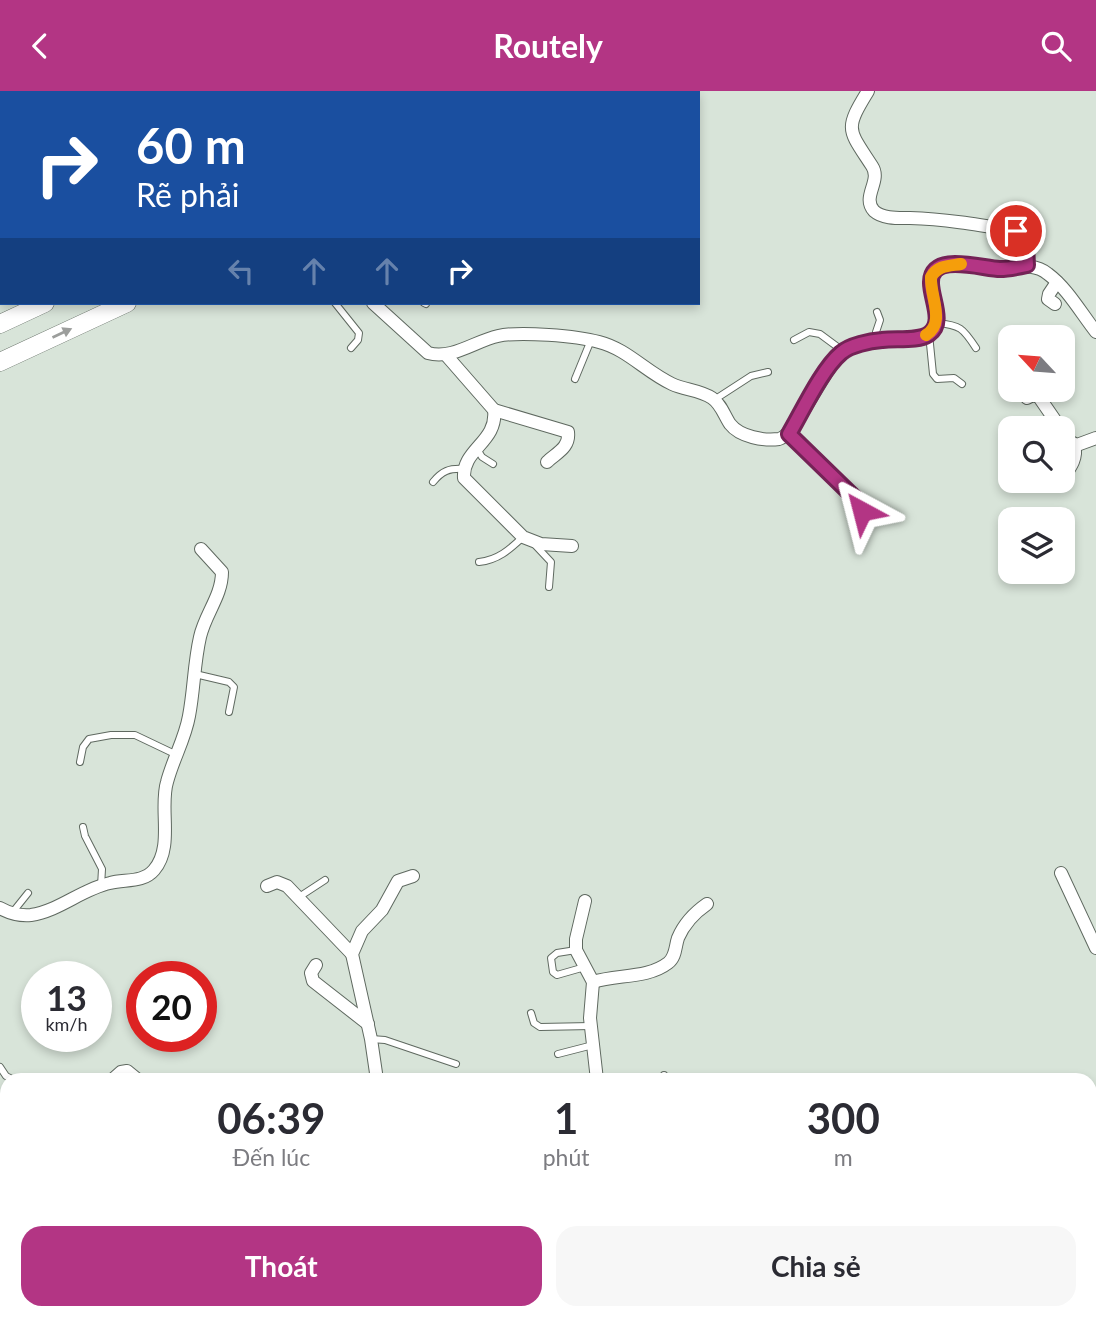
<!DOCTYPE html>
<html lang="vi">
<head>
<meta charset="utf-8">
<style>
  body { margin:0; font-family:Lato,sans-serif; background:#f7f7f7; color:#2b2b33; height:100vh; display:flex; flex-direction:column; font-size:26px; white-space:nowrap }
  * { box-sizing:border-box; margin:0 }
  p { font-size:23px; color:#7c7c81 }
  .icon { flex:none; width:38px; height:38px; fill:none; stroke:currentColor; stroke-width:2; stroke-linecap:round; stroke-linejoin:round }
  .map { position:relative; flex:1; overflow:hidden }
  .details { position:absolute; left:0px; top:982px; width:1097px; height:247px; display:flex; flex-direction:column; background:#fff; border-radius:21px 21px 0 0; box-shadow:0 4px 10px #0003 }
  .details>* { flex:none }
  .guide { position:absolute; left:0px; top:0px; width:700px; height:214px; box-shadow:0 4px 10px #0003; background:#1a4fa0; color:#fff; overflow:hidden }
  .needle { width:46px; rotate:296deg }
  .controls { position:absolute; left:998px; top:234px; display:grid; gap:14px }
  .controls a { display:grid; place-items:center; width:77px; height:77px; border-radius:14px; background:#fff; box-shadow:0 4px 10px #0003; font-size:35px }
  .speed { position:absolute; left:21px; top:870px; display:flex; gap:14px; font-size:35px; font-weight:700; text-align:center }
  .speed>* { display:grid; place-content:center; width:91px; height:91px; border-radius:50%; background:#fff; box-shadow:0 4px 10px #0003; line-height:1 }
  .speed small { font-size:18px; font-weight:400 }
  .speed .limit { border:10px solid #d22; background:#fff; color:#111 }
  .pin { position:absolute; display:grid; place-items:center; width:60px; height:60px; color:#fff; margin:-30px; border:4px solid #fff; border-radius:50%; box-shadow:0 2px 7px #0007 }
  .me { position:absolute; width:77px; margin:-38px; rotate:322deg; stroke-linejoin:round; filter:drop-shadow(0 0 5px #0008) }
  .turn { display:flex; align-items:center; gap:24px; height:147px; padding:0 21px; font-size:32px }
  .turn .icon { width:91px; height:91px; stroke-width:2.5 }
  .turn b { display:block; font-size:49px; line-height:60px }
  .lanes { display:flex; align-items:center; height:66px; padding:0 21px; background:#0003; justify-content:center; gap:35px; direction:ltr }
  .lanes .off { opacity:.35 }
  .eta { display:flex; justify-content:space-evenly; align-items:center; height:119px; text-align:center }
  .eta b { font-size:42px; font-weight:700; line-height:49px }
  .button { display:flex; gap:14px; margin-top:auto; padding:14px 21px }
  .button a { flex:1; height:80px; border-radius:21px; background:#b33584; color:#fff; font-size:28px; font-weight:700; line-height:80px; text-align:center }
  .button a+a { background:#f7f7f7; color:#2b2b33 }
  header { display:flex; justify-content:space-between; align-items:center; height:91px; padding:0 21px; background:#b33584; color:#fff; font-size:32px; font-weight:700 }
  .map>svg:first-child { display:block }
  .lines { fill:none; stroke-linecap:round; stroke-linejoin:round }
  .service-casing { stroke:#5f6960; stroke-width:8 }
  .minor-casing { stroke:#5f6960; stroke-width:14 }
  .secondary-casing { stroke:#5f6960; stroke-width:19 }
  .service { stroke:#fff; stroke-width:6 }
  .minor { stroke:#fff; stroke-width:12 }
  .secondary { stroke:#fff; stroke-width:18 }
  .oneway { fill:#9c9e9c }
  .route-casing { stroke:#742256; stroke-width:18 }
  .route { stroke:#b33584; stroke-width:12 }
  .slow { stroke:#f59e0b; stroke-width:12 }
</style>
</head>
<body>
<header><svg class="icon" aria-label="back" viewBox="0 0 24 24"><path d="M15 5l-7 7 7 7"/></svg>Routely<svg class="icon" aria-label="search" viewBox="0 0 24 24"><circle cx="10" cy="10" r="6"/><path d="M15 15l6 6"/></svg></header>
<div class="map">
<svg width="1096" height="1228" viewBox="0 0 1096 1228">
  <rect width="100%" height="100%" fill="#d8e4d9"/>
  <g class="lines">
    <defs>
      <g id="service">
        <path d="M 335,212 L 359,242 L 358,249 L 351,257"/>
        <path d="M 424,212 L 426,213"/>
        <path d="M 877,221 L 880,229 L 876,241 L 879,249"/>
        <path d="M 937,232 C 960,234 963,237 976,257"/>
        <path d="M 929,243 L 933,283 L 937,288 L 954,287 L 962,293"/>
        <path d="M 794,249 L 809,241 L 820,243 L 843,260"/>
        <path d="M 575,288 L 591,249"/>
        <path d="M 714,309 L 751,285 L 768,281"/>
        <path d="M 789,343 L 863,415 L 862,420"/>
        <path d="M 477,358 L 482,366 L 493,373"/>
        <path d="M 1066,388 C 1073,378 1081,367 1077,354"/>
        <path d="M 433,391 C 442,380 449,377 464,378"/>
        <path d="M 536,455 L 551,471 L 549,496"/>
        <path d="M 479,471 C 498,469 509,459 523,446"/>
        <path d="M 195,583 L 229,591 L 234,596 L 229,621"/>
        <path d="M 80,671 L 83,656 L 89,648 L 111,644 L 135,644 L 177,664"/>
        <path d="M 83,736 L 85,745 L 102,778 L 101,795"/>
        <path d="M 299,806 L 325,789"/>
        <path d="M 12,822 L 28,802"/>
        <path d="M 576,859 L 557,862 L 551,867 L 553,881 L 557,884 L 585,876"/>
        <path d="M 531,922 L 534,932 L 540,936 L 591,935"/>
        <path d="M 371,948 L 385,949 L 456,973"/>
        <path d="M 558,963 L 593,954"/>
        <path d="M 0,976 L 6,985 L 14,989"/>
        <path d="M 23,989 L 27,988"/>
        <path d="M 664,989 L 664,984"/>
        <path d="M 0,1168 L 7,1169"/>
        <path d="M 244,1222 L 246,1228"/>
        <path d="M 306,1222 L 321,1228"/>
        <path d="M 288,1228 L 300,1222"/>
        <path d="M 676,1228 L 686,1222"/>
      </g>
      <g id="minor">
        <path d="M 868,0 C 844,39 848,38 872,75 C 882,90 861,106 874,120 C 883,128 898,127 910,127 C 946,128 980,134 1016,140 C 1028,147 1026,161 1026,175"/>
        <path d="M 51,2 L 53,0"/>
        <path d="M 0,10 L 2,11"/>
        <path d="M 373,212 L 428,262 C 452,269 475,250 498,245 C 520,240 577,245 599,251 C 627,258 646,281 672,293 C 685,299 700,299 712,307 C 721,313 724,324 730,333 C 740,346 764,350 779,348 C 794,345 825,278 840,263 C 860,242 930,257 937,233 C 940,219 930,201 931,186 C 946,161 979,178 1001,178 C 1018,177 1033,171 1048,183 C 1067,197 1081,222 1096,241"/>
        <path d="M 1055,213 L 1048,208 L 1049,203 L 1057,191"/>
        <path d="M 446,264 L 494,319 C 498,351 462,358 464,387 L 523,446 L 541,453 L 572,455"/>
        <path d="M 1027,307 L 1033,304 L 1039,306 L 1061,338"/>
        <path d="M 494,319 L 568,341 C 570,357 556,362 547,371"/>
        <path d="M 1062,340 L 1069,350 L 1077,354 L 1096,347"/>
        <path d="M 1061,782 L 1096,857"/>
        <path d="M 267,795 L 277,791 L 287,795 L 352,863"/>
        <path d="M 585,810 L 576,848 L 576,859 L 593,891 L 590,927 L 597,989"/>
        <path d="M 0,817 C 9,822 20,825 31,824 C 59,820 82,798 110,792 C 125,788 143,792 154,779 C 174,756 159,717 167,691 C 173,668 185,648 189,625 C 194,599 194,572 200,546 C 205,523 222,505 222,481 L 201,458"/>
        <path d="M 316,874 L 311,882 L 313,890 L 368,933"/>
        <path d="M 593,891 C 617,883 647,888 668,872 C 676,866 675,856 678,847 C 684,833 694,822 707,813"/>
        <path d="M 112,989 L 121,981 L 127,980 L 138,989"/>
        <path d="M 374,989 L 376,982 L 371,948 L 352,863 L 362,840 L 382,819 L 398,790 L 413,785"/>
        <path d="M 1090,1147 L 1096,1147"/>
        <path d="M 261,1222 L 261,1228"/>
        <path d="M 581,1222 L 581,1228"/>
        <path d="M 657,1222 L 665,1228"/>
        <path d="M 211,1228 L 211,1222"/>
        <path d="M 366,1228 L 369,1222"/>
        <path d="M 861,1228 L 869,1222"/>
      </g>
      <g id="secondary">
        <path d="M 558,2 L 562,0"/>
        <path d="M 650,2 L 655,0"/>
        <path d="M 0,233 L 45,212"/>
        <path d="M 0,271 L 127,212"/>
      </g>
    </defs>
    <use href="#service" class="service-casing"/>
    <use href="#minor" class="minor-casing"/>
    <use href="#secondary" class="secondary-casing"/>
    <use href="#service" class="service"/>
    <use href="#minor" class="minor"/>
    <use href="#secondary" class="secondary"/>
  </g>
  <defs><path id="oneway-solid" d="M-6-.8H1V-3.2L6.5 0L1 3.2V.8H-6Z" transform="scale(1.75)"/></defs>
  <use class="oneway" href="#oneway-solid" transform="translate(62 242) rotate(-25)"/>
  <g class="lines">
    <defs>
      <path id="route" d="M 862,420 L 863,415 L 789,343 C 802,321 822,278 841,262 C 850,254 870,250 882,249 C 896,247 917,251 929,243 C 945,232 931,208 931,192 C 930,160 983,178 1000,178 C 1009,178 1018,176 1027,174 C 1026,161 1028,148 1016,140"/>
    </defs>
    <use href="#route" class="route-casing"/>
    <use href="#route" class="route"/>
    <path class="slow" d="M 926,244 C 946,232 930,206 931,186 C 938,174 949,175 961,173"/>
  </g>
</svg>
<div class="controls">
<a><svg class="needle" viewBox="-14 -14 28 28"><path d="M0-13l5 13h-10z" fill="#e53935"/><path d="M0 13l5-13h-10z" fill="#7c7c81"/></svg></a>
<a><svg class="icon" aria-label="search" viewBox="0 0 24 24"><circle cx="10" cy="10" r="6"/><path d="M15 15l6 6"/></svg></a>
<a><svg class="icon" aria-label="layers" viewBox="0 0 24 24"><path d="M12 4l9 5-9 5-9-5zM3 14l9 5 9-5"/></svg></a>
</div>
<div class="speed"><div>13<small>km/h</small></div><div class="limit">20</div></div>
<div class="pin" style="left:1016px;top:140px;background:#d93025"><svg class="icon" aria-label="arrive" viewBox="0 0 24 24"><path d="M6 21V4h12l-3 4 3 4H6"/></svg></div>
<svg class="me" style="left:862px;top:420px" viewBox="-20 -20 40 40"><path d="M0-17L14 15 0 8-14 15z" fill="#b33584" stroke="#fff" stroke-width="4"/></svg>
<div class="guide">
<div class="turn"><svg class="icon" aria-label="right" viewBox="0 0 24 24"><path d="M7 20v-9h11M14 6l5 5-5 5"/></svg><div><b>60 m</b>Rẽ phải</div></div>
<div class="lanes"><svg class="icon off" aria-label="left" viewBox="0 0 24 24"><path d="M17 20v-9H6M10 6l-5 5 5 5"/></svg><svg class="icon off" aria-label="ahead" viewBox="0 0 24 24"><path d="M12 20V5M6 11l6-6 6 6"/></svg><svg class="icon off" aria-label="ahead" viewBox="0 0 24 24"><path d="M12 20V5M6 11l6-6 6 6"/></svg><svg class="icon" aria-label="right" viewBox="0 0 24 24"><path d="M7 20v-9h11M14 6l5 5-5 5"/></svg></div>
</div>
<section class="details">
<div class="eta">
<div><b>06:39</b><p>Đến lúc</p></div>
<div><b>1</b><p>phút</p></div>
<div><b>300</b><p>m</p></div>
</div>
<div class="button"><a>Thoát</a><a>Chia sẻ</a></div>
</section>
</div>
</body>
</html>
